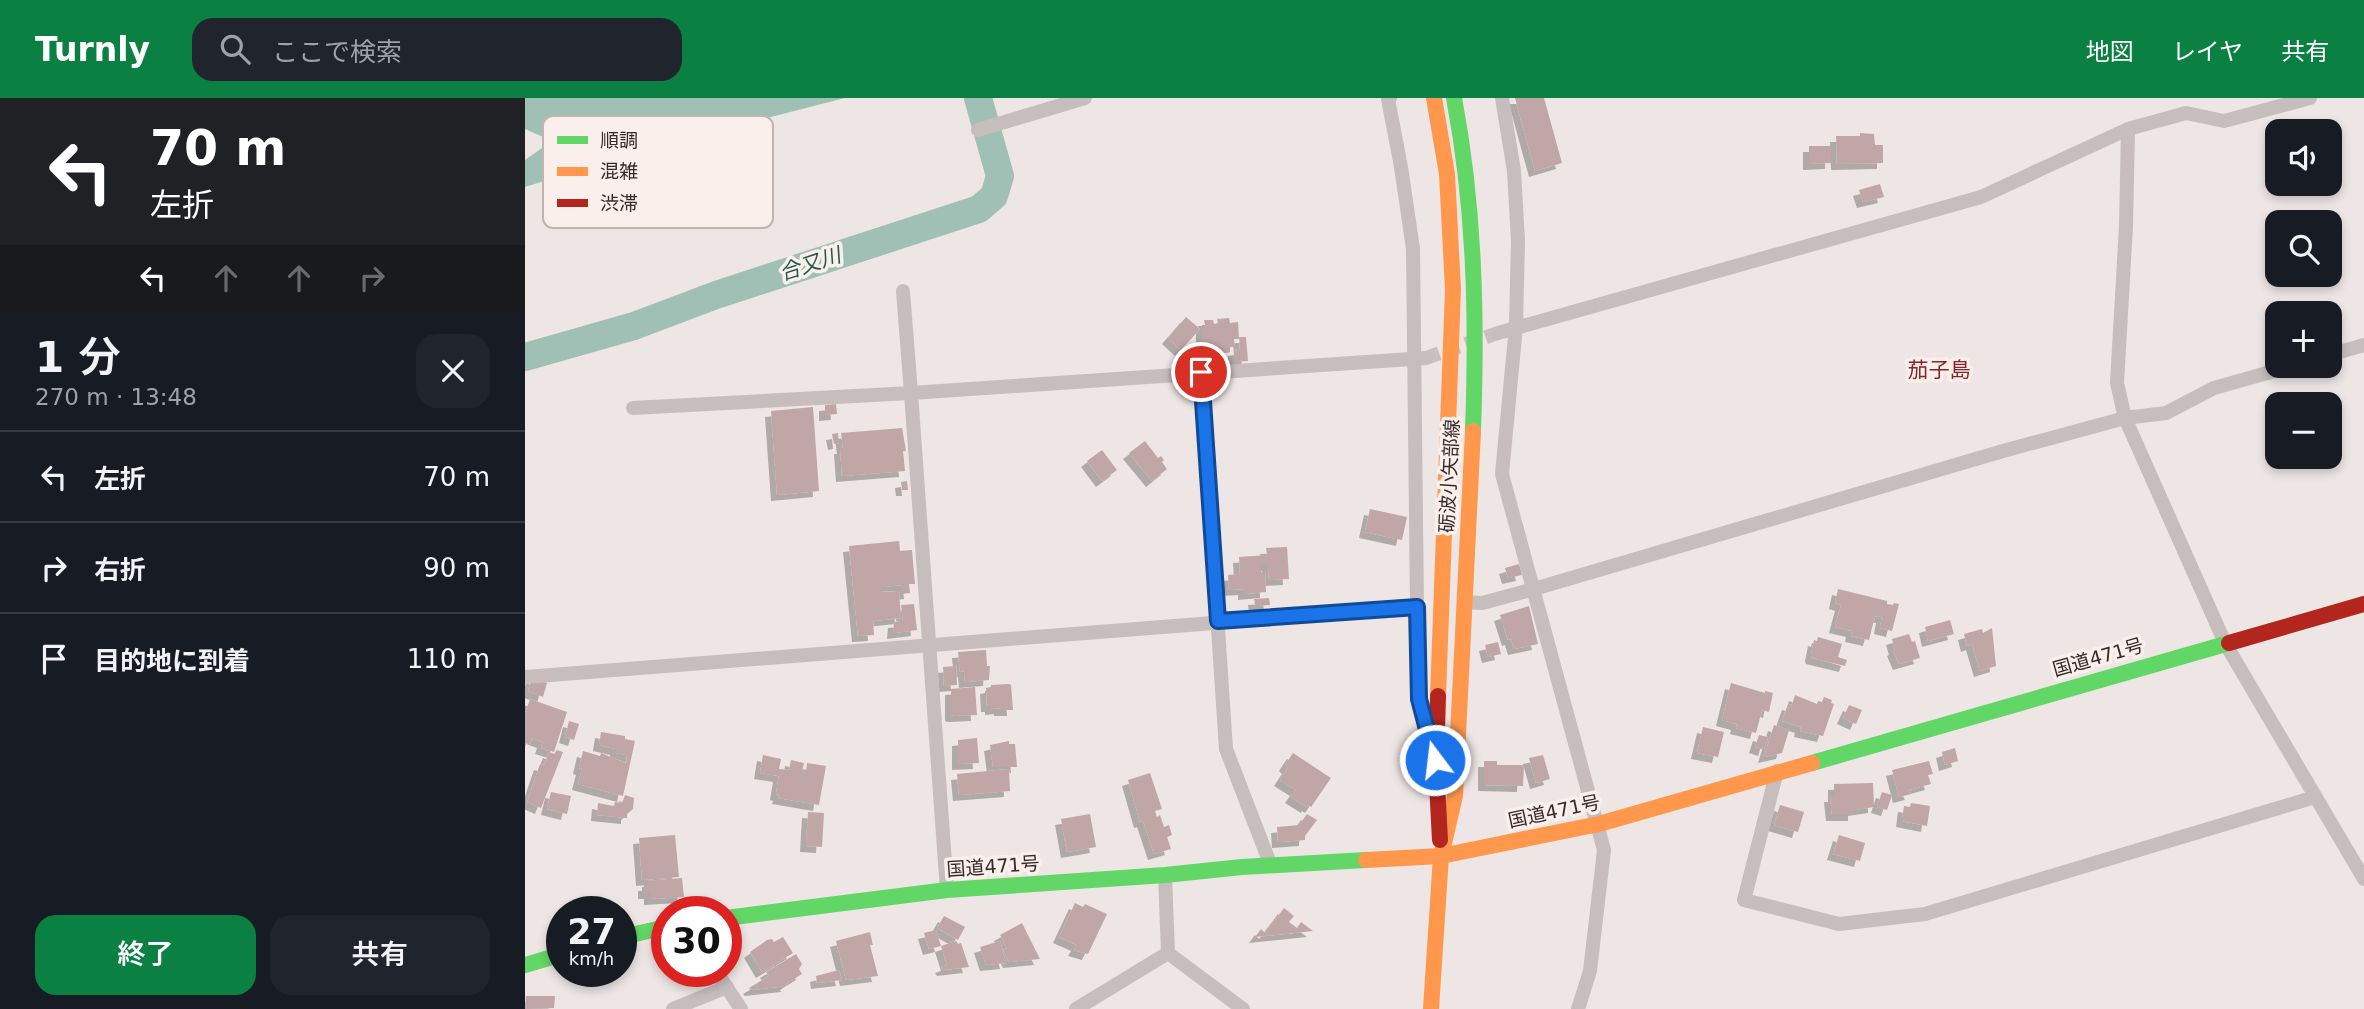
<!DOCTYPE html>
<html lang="ja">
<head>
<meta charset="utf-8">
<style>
  body { margin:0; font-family:"DejaVu Sans","Noto Sans JP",sans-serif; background:#20242c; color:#f1f3f6; height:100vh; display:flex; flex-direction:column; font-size:26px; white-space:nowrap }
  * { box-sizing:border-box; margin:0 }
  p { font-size:23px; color:#9ea1a6 }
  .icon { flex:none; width:38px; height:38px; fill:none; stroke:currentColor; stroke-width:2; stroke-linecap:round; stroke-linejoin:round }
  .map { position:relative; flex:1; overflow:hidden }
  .sheet { display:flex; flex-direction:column; background:#171b24; width:525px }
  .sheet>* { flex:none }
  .guide { background:#202124; color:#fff; overflow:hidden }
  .tools { position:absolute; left:1740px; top:21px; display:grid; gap:14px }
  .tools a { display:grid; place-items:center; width:77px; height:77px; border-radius:14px; background:#171b24; box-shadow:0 4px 10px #0003; font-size:35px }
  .speed { position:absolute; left:21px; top:798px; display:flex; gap:14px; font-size:35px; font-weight:700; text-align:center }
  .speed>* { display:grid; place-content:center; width:91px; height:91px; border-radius:50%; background:#171b24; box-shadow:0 4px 10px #0003; line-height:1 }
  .speed small { font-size:18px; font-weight:400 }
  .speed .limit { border:10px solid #d22; background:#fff; color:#111 }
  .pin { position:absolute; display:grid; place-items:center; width:60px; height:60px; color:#fff; margin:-30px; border:4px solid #fff; border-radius:50%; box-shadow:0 2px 7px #0007 }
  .me { position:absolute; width:77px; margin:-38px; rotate:345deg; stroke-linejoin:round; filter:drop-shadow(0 0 5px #0008) }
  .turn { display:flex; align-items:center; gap:24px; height:147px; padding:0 35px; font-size:32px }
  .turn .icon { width:91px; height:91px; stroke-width:2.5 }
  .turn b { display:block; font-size:49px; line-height:60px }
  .lanes { display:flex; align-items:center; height:66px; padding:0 35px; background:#0003; justify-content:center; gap:35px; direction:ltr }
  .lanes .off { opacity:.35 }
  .round { display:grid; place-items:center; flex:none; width:74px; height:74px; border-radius:21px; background:#20242c }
  .overview { display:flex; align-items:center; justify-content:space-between; height:119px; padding:0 35px }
  h1 { font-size:42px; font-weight:600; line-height:52px }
  .primary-button { display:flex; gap:14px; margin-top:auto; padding:14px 35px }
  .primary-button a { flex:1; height:80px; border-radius:21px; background:#0b8043; color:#fff; font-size:28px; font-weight:600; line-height:80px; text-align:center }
  .primary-button a+a { background:#20242c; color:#f1f3f6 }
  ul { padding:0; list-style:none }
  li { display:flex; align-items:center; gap:21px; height:91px; padding:0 35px; border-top:2px solid #363941 }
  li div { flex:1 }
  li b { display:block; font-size:26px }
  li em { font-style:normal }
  header { display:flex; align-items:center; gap:42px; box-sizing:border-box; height:98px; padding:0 35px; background:#0b8043; color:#fff }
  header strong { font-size:33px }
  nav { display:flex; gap:38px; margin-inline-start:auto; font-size:24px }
  .search { width:490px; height:63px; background:#20242c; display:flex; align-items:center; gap:18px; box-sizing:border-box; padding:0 24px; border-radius:21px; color:#9ea1a6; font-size:26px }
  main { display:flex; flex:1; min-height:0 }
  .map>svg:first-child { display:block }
  .water { fill:#a0c0b6 }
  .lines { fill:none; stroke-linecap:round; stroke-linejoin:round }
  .river { stroke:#a0c0b6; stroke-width:28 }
  .building { fill:#c1a6a7; filter:url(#shadow) }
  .street-tunnel { stroke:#cac0bf; stroke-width:14; stroke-dasharray:14 7; stroke-linecap:butt }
  .street { stroke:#c7bdbc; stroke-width:14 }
  .fast { stroke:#63d668; stroke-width:16 }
  .slow { stroke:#ff974d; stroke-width:16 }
  .jam { stroke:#b3261e; stroke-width:16 }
  .route-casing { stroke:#114b97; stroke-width:18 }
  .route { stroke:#1a73e8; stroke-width:12 }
  .labels { text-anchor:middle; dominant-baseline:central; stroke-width:7; stroke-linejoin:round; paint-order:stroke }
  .street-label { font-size:19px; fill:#382a2a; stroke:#faefeb }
  .water-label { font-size:21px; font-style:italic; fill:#1f5a4b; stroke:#faefeb }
  .neighbourhood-label { font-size:21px; fill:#87232b; stroke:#faefeb }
  .key { fill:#faefeb; stroke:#c0b4b1; stroke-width:2 }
  .key-label { font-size:19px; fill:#382a2a }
</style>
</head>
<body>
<header>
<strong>Turnly</strong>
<div class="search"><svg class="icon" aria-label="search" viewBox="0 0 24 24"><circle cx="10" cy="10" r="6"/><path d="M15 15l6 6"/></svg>ここで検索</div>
<nav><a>地図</a><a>レイヤ</a><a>共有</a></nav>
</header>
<main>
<section class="sheet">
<div class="guide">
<div class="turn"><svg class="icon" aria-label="left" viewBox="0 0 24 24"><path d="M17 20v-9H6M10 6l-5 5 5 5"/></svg><div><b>70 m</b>左折</div></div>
<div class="lanes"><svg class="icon" aria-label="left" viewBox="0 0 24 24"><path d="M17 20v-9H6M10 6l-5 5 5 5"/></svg><svg class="icon off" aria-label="ahead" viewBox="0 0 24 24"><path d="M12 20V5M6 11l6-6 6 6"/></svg><svg class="icon off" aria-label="ahead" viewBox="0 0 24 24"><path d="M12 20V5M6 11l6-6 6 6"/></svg><svg class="icon off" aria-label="right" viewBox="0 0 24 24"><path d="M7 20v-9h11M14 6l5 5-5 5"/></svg></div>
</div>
<div class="overview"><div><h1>1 分</h1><p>270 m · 13:48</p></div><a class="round"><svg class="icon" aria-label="close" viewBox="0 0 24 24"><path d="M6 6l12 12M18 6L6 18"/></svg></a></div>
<ul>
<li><svg class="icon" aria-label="left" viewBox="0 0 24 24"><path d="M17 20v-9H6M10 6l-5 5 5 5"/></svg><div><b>左折</b></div><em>70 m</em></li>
<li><svg class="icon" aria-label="right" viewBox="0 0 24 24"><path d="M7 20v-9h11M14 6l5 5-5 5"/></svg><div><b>右折</b></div><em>90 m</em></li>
<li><svg class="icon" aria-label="arrive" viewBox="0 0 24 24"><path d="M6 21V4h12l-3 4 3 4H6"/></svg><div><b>目的地に到着</b></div><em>110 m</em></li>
</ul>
<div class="primary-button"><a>終了</a><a>共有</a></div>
</section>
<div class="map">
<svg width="1839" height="911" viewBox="0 0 1839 911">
  <defs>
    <filter id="shadow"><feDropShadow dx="-6" dy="6" stdDeviation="0" flood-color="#0004"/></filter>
  </defs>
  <rect width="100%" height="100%" fill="#eee6e4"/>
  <path class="water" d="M 0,0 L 320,0 L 118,52 L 0,89 L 0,62 L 27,43 L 0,31 Z"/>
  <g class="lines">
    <path class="river" d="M 0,259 L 109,228 L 191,197 L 454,111 L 469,98 L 475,78 L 453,0"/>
  </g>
  <g class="building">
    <path d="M 990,0 L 1019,0 L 1037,65 L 1010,73 Z"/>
    <path d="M 1335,35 L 1349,36 L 1350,47 L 1358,47 L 1358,65 L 1312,66 L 1311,38 L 1335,38 Z"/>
    <path d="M 1284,48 L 1306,48 L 1306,65 L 1284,66 Z"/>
    <path d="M 1355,86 L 1359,99 L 1338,104 L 1334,92 Z"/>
    <path d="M 661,219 L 675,231 L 656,252 L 643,240 Z"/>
    <path d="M 704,220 L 705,225 L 713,224 L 714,241 L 709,241 L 710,249 L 705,249 L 705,254 L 694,255 L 694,251 L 692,251 L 693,267 L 677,267 L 677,227 L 680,227 L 679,222 L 688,222 L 689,226 L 693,225 L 692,221 Z"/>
    <path d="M 714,239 L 721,239 L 723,263 L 709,264 L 709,252 L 715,251 Z"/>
    <path d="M 311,306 L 312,316 L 300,317 L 300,307 Z"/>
    <path d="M 288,309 L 294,393 L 252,397 L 246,313 Z"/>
    <path d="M 377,330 L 381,353 L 378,353 L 380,373 L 317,378 L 315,350 L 318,350 L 316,335 Z"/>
    <path d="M 313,335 L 314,345 L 309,346 L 307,336 Z"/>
    <path d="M 620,343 L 633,360 L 636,358 L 639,362 L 637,364 L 642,371 L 627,383 L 604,355 Z"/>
    <path d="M 577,352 L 592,372 L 577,383 L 562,363 Z"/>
    <path d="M 382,383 L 383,392 L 377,392 L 376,384 Z"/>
    <path d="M 845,411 L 882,419 L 877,442 L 840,434 Z"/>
    <path d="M 374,443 L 375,453 L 387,452 L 390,486 L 384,486 L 385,495 L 377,496 L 377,487 L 357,489 L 357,494 L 374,493 L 376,520 L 348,523 L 349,537 L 333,538 L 324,448 Z"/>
    <path d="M 762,449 L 764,481 L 744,482 L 743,467 L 736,467 L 736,474 L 740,474 L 741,494 L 719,496 L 719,491 L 704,492 L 703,477 L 715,476 L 714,459 L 742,457 L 741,450 Z"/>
    <path d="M 994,466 L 997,477 L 983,480 L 980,470 Z"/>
    <path d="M 1313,491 L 1362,503 L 1362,506 L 1368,507 L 1369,505 L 1374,506 L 1367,533 L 1355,530 L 1357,519 L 1350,518 L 1344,542 L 1326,538 L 1327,533 L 1310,529 L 1316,507 L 1310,505 Z"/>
    <path d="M 744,500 L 745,507 L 730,508 L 729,501 Z"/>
    <path d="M 389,506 L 392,532 L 368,535 L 369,524 L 378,523 L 376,507 Z"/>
    <path d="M 1004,508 L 1013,546 L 989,551 L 986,541 L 983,542 L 975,517 Z"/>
    <path d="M 1425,522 L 1429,536 L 1403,543 L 1400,529 Z"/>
    <path d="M 1467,530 L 1471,568 L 1455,573 L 1447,546 L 1442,548 L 1439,536 L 1457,531 L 1458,535 Z"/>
    <path d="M 1384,536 L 1387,544 L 1390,543 L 1395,560 L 1374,566 L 1368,552 L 1370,551 L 1367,541 Z"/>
    <path d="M 1293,539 L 1317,546 L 1313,559 L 1322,562 L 1320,568 L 1287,560 L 1286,557 L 1289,542 L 1292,543 Z"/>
    <path d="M 973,544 L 976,556 L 963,559 L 960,547 Z"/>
    <path d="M 461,552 L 462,568 L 465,568 L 464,582 L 440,584 L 439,573 L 435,574 L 433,554 Z"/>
    <path d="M 431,568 L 432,587 L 419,588 L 418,569 Z"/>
    <path d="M 7,579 L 22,585 L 18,599 L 3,593 Z"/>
    <path d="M 1206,585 L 1240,595 L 1240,593 L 1248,595 L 1244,614 L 1237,612 L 1231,635 L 1211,630 L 1212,626 L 1197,622 Z"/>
    <path d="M 484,586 L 486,587 L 488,612 L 475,612 L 475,610 L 466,611 L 466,608 L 462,608 L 461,590 L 466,589 L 466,587 Z"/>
    <path d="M 450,589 L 452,617 L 429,618 L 426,617 L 426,591 Z"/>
    <path d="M 1270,597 L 1292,606 L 1293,603 L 1297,604 L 1299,599 L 1307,602 L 1306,605 L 1309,606 L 1298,638 L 1275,633 L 1276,629 L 1257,623 L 1263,606 L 1267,607 Z"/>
    <path d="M 5,601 L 42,614 L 29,654 L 16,650 L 18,644 L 7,640 L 5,646 L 0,645 L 0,616 Z"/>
    <path d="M 1324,607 L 1337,612 L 1331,626 L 1318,620 Z"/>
    <path d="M 44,623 L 54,626 L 49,642 L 40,639 Z"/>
    <path d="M 1249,627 L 1264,632 L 1257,655 L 1239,659 Z"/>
    <path d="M 1178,629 L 1199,634 L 1193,659 L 1172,655 Z"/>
    <path d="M 76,634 L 100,638 L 100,641 L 110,643 L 98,698 L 53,686 L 57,671 L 54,670 L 58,653 L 75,658 L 76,655 L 101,665 L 102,657 L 91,655 L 91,651 L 74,647 Z"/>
    <path d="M 1234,637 L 1243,639 L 1239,652 L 1230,649 Z"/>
    <path d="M 452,640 L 454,665 L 433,666 L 433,642 Z"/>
    <path d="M 484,643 L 484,646 L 490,646 L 492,669 L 468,669 L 465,647 Z"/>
    <path d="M 1430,650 L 1433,663 L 1420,667 L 1417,654 Z"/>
    <path d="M 32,652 L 38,654 L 16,710 L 2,704 L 15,666 L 19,667 L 24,654 L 29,656 Z"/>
    <path d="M 768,655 L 806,680 L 786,709 L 783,707 L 782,709 L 766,699 L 771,692 L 755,682 L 763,670 L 760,667 Z"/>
    <path d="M 238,657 L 256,661 L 254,671 L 264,672 L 266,662 L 279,665 L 277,674 L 281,675 L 282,665 L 301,668 L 294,707 L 253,700 L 254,697 L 251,696 L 254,678 L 235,675 Z"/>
    <path d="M 1018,657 L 1025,681 L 1011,685 L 1004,660 Z"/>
    <path d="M 959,663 L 972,663 L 972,667 L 999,667 L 998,688 L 959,687 Z"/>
    <path d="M 1404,663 L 1408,676 L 1403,677 L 1406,686 L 1384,692 L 1386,696 L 1374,699 L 1367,672 Z"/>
    <path d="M 484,671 L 485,693 L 434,697 L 432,676 Z"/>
    <path d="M 625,675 L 637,711 L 630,713 L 632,719 L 635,717 L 639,729 L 644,727 L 647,737 L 642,739 L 646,751 L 629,756 L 618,723 L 615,724 L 603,682 Z"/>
    <path d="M 1348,685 L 1349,709 L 1329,712 L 1329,717 L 1307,717 L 1305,698 L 1309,698 L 1309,686 Z"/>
    <path d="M 26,694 L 46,698 L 42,716 L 22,711 Z"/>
    <path d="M 1357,694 L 1367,697 L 1362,712 L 1352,709 Z"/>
    <path d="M 100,697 L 109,700 L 108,711 L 102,716 L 102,720 L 72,717 L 73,705 L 89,708 L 90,704 L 97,705 Z"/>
    <path d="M 1386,705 L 1405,708 L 1402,728 L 1377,723 L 1379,708 L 1385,709 Z"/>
    <path d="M 1255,707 L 1279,714 L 1273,734 L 1249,727 Z"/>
    <path d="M 283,714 L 299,715 L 297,749 L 281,748 Z"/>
    <path d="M 565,716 L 571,749 L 542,754 L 536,721 Z"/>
    <path d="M 782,716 L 792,722 L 780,738 L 780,742 L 753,744 L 752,729 L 774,727 Z"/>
    <path d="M 150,737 L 154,779 L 117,782 L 114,740 Z"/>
    <path d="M 1314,737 L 1340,745 L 1335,763 L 1308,756 Z"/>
    <path d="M 157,780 L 159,799 L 125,801 L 125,795 L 119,795 L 119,787 L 123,787 L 123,783 Z"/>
    <path d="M 550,805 L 558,809 L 560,806 L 582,816 L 563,856 L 549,852 L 552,847 L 534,839 Z"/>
    <path d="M 759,810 L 769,818 L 764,824 L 772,830 L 776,824 L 788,833 L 730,839 L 736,831 L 740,835 Z"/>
    <path d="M 419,818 L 440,829 L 433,842 L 412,830 Z"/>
    <path d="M 497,825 L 515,861 L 484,864 L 478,852 L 482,850 L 475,837 Z"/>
    <path d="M 411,832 L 416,848 L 404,851 L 399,835 Z"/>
    <path d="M 345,834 L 348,847 L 345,847 L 353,878 L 321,882 L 311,843 Z"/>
    <path d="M 258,839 L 268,855 L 237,874 L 225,854 L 242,842 L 247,841 L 249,844 Z"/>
    <path d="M 431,843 L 433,846 L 436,845 L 444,869 L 418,872 L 416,869 L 422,867 L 416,848 Z"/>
    <path d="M 475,843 L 481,865 L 461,867 L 455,849 Z"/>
    <path d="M 271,856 L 277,866 L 274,871 L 277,876 L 261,886 L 262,888 L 226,892 L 224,890 L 244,878 L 241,874 Z"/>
    <path d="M 314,872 L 317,882 L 292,885 L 291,878 Z"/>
    <path d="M 1,898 L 30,898 L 29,910 L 0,911 Z"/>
  </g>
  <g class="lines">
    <path class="street-tunnel" d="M 901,260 L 973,235"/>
    <g class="street">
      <path d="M 865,0 L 863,1 L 876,69 L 888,151 L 892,509"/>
      <path d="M 977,0 L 989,73 L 993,143 L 991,228 L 977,376 L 1079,752 L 1065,873 L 1053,911"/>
      <path d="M 1603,31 L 1601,128 L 1592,285 L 1600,320 L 1700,545 L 1839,781"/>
      <path d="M 453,32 L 560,0"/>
      <path d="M 973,235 L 1456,99 L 1603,31 L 1661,15 L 1699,23 L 1785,0"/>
      <path d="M 1804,257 L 1839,247"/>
      <path d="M 676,274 L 701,651 L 746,768"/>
      <path d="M 108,310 L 386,295 L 378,193"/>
      <path d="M 939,504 L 957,505 L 1009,491 L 1478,353 L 1600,320 L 1641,315 L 1689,290 L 1767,268"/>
      <path d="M 0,579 L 892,509 L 894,601 L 906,647"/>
      <path d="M 1252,673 L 1219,802 L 1314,826 L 1400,816 L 1790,699"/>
      <path d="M 640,777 L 643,855"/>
      <path d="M 422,792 L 386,295 L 901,260"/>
      <path d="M 643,855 L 718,911"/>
      <path d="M 191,873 L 216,911"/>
      <path d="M 148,911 L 202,889"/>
      <path d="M 551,911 L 643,855"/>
    </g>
    <g class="fast">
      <path d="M 929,0 C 950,111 952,221 948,333"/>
      <path d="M 1287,665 L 1704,545"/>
      <path d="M 201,820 L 422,792 L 640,777 L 717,769 L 841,762"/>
      <path d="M 96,839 L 142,829"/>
      <path d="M 0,867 L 37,856"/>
    </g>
    <g class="slow">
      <path d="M 909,0 L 922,76 L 928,191 L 913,598"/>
      <path d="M 841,762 L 916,758 L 1074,726 L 1287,665"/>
      <path d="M 906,911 L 916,758 L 930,698 L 948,333"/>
    </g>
    <g class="jam">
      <path d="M 1704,545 L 1839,506"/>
      <path d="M 913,598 L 911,667 L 915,742"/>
    </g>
  </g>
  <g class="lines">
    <defs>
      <path id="route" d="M 676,274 L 693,523 L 892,509 L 894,601 L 910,662"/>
    </defs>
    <use href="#route" class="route-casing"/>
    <use href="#route" class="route"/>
  </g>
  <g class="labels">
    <g class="street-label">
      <text transform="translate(924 378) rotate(-87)">砺波小矢部線</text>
      <text transform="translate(1573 559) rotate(-16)">国道471号</text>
      <text transform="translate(1029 713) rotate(-12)">国道471号</text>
      <text transform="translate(468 768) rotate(-4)">国道471号</text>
    </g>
    <g class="water-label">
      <text transform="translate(285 166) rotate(-18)">合又川</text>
    </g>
    <g class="neighbourhood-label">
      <text x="1414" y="272">茄子島</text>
    </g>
  </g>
  <rect x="18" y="18" width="230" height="112" rx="10" class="key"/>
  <rect x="32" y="38" width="31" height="8" fill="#63d668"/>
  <rect x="32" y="69" width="31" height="9" fill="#ff974d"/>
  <rect x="32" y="101" width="31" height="8" fill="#b3261e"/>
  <g class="key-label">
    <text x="75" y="49">順調</text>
    <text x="75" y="80">混雑</text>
    <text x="75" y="112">渋滞</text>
  </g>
</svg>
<div class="tools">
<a><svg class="icon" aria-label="sound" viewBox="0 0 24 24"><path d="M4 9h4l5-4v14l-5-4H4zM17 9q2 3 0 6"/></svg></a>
<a><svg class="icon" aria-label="search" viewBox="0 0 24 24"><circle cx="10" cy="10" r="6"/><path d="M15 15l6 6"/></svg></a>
<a>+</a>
<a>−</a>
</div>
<div class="speed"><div>27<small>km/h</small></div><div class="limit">30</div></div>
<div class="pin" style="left:676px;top:274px;background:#d93025"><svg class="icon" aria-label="arrive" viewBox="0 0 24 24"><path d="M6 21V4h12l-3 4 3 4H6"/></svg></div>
<svg class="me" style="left:910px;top:662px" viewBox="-20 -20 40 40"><circle r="17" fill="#1a73e8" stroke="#fff" stroke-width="3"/><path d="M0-11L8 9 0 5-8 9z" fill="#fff"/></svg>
</div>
</main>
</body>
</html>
